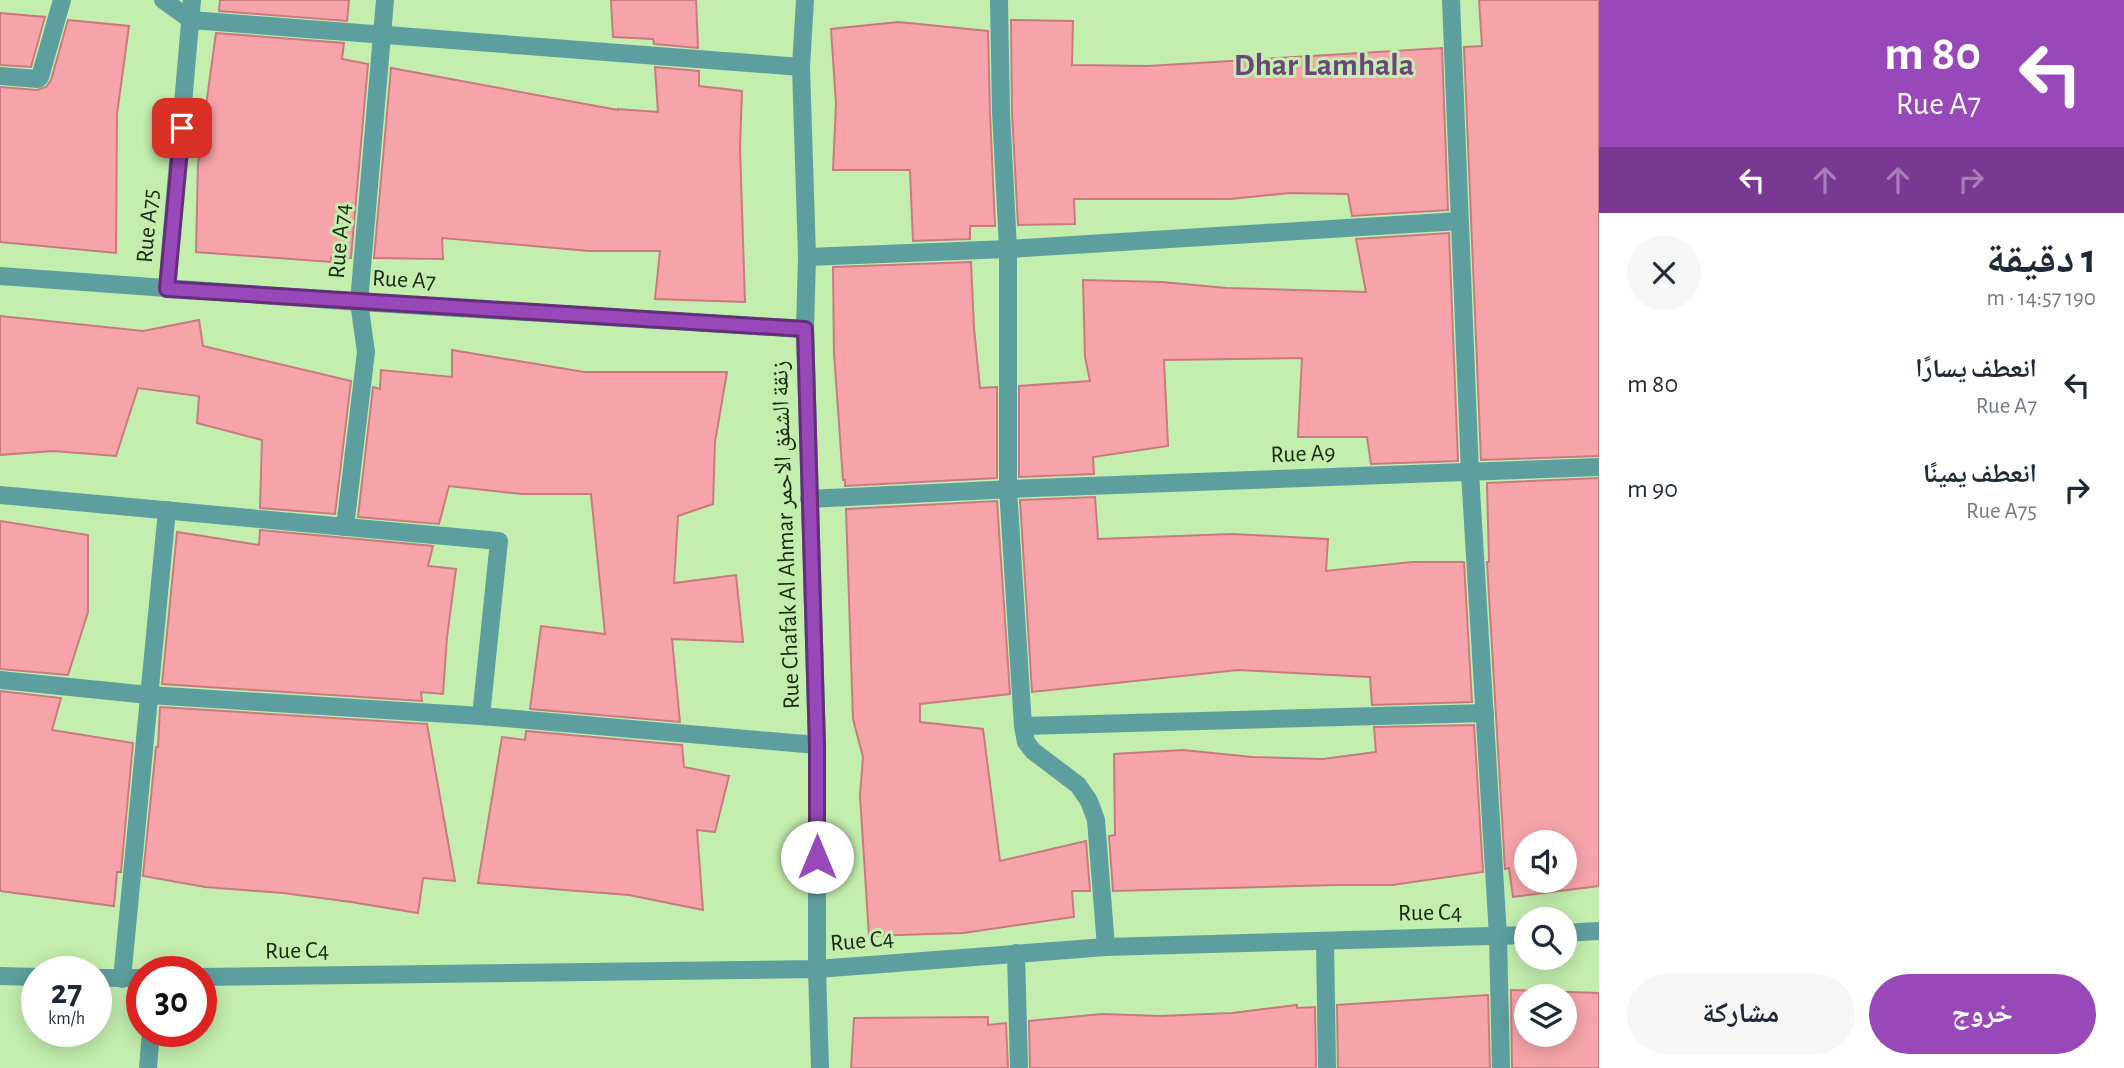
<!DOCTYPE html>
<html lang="ar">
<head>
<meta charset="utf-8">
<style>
  body { margin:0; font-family:"Alegreya Sans","Noto Naskh Arabic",sans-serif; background:#f6f6f7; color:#1f2937; direction:rtl; height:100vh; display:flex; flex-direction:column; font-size:26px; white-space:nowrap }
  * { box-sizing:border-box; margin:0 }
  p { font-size:23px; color:#747a83 }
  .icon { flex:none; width:38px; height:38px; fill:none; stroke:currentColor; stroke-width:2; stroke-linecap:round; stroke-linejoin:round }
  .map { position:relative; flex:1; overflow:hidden; direction:ltr }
  .details { display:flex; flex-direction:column; background:#fff; width:525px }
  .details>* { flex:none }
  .top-card { background:#9848b8; color:#fff; overflow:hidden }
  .buttons { position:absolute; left:1514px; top:830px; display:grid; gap:14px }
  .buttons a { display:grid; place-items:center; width:63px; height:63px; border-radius:50%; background:#fff; box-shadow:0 4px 18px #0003; font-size:35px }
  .speed { position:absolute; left:21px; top:956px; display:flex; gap:14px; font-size:35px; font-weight:700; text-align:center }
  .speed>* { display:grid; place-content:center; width:91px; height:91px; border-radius:50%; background:#fff; box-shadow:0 4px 18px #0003; line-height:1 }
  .speed small { font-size:18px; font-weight:400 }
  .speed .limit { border:10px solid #d22; background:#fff; color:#111 }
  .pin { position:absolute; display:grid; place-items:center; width:60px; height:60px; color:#fff; margin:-30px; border-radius:14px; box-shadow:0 4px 10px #0006 }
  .me { position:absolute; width:77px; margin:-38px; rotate:0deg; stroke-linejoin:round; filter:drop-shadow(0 0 5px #0008) }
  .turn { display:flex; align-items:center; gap:24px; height:147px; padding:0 28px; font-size:32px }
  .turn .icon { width:91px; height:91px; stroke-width:2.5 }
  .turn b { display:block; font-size:49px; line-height:60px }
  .lanes { display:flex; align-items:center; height:66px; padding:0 28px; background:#0003; justify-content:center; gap:35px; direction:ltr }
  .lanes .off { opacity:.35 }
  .round { display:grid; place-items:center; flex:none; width:74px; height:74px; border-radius:37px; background:#f6f6f7 }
  .headline { display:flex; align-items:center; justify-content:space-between; height:119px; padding:0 28px }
  h1 { font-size:42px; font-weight:700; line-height:52px }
  .cta { display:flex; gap:14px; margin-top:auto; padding:14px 28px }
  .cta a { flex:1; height:80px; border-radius:42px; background:#9848b8; color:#fff; font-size:28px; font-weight:700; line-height:80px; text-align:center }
  .cta a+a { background:#f6f6f7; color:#1f2937 }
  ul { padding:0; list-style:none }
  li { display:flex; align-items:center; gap:21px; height:105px; padding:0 28px }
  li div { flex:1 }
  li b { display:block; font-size:26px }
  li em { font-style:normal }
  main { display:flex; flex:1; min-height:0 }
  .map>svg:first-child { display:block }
  .building { fill:#f6a4aa; stroke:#c87a80; stroke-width:2; fill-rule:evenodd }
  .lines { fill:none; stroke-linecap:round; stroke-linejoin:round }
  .minor { stroke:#5d9f9e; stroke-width:18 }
  .route-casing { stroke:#632f78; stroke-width:18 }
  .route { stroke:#9848b8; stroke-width:12 }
  .labels { text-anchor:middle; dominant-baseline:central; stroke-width:6; stroke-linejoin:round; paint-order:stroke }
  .street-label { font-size:24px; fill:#192910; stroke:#c3eead }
  .district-label { font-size:32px; font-weight:bold; fill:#6c457d; stroke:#c3eead }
</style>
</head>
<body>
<main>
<section class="details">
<div class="top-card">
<div class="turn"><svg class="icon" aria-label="left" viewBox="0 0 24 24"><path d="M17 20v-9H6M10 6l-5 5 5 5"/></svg><div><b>80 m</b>Rue A7</div></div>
<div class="lanes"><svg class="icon" aria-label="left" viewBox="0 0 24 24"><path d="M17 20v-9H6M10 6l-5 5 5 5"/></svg><svg class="icon off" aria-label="ahead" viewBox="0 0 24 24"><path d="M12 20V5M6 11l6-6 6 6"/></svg><svg class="icon off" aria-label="ahead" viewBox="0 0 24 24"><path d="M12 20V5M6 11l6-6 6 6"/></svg><svg class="icon off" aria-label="right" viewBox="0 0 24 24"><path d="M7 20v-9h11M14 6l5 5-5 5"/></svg></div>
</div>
<div class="headline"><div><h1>1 دقيقة</h1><p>190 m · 14:57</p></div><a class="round"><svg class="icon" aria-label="close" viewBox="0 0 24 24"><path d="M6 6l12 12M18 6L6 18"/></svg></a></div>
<ul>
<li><svg class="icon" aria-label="left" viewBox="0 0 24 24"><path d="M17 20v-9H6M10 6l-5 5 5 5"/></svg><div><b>انعطف يسارًا</b><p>Rue A7</p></div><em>80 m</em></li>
<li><svg class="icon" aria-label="right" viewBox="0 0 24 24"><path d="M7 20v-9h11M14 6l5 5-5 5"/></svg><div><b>انعطف يمينًا</b><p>Rue A75</p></div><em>90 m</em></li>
</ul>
<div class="cta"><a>خروج</a><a>مشاركة</a></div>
</section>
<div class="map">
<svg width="1599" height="1068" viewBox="0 0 1599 1068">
  <rect width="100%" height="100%" fill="#c3eead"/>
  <g class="building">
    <path d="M 220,0 L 349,0 L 347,21 L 219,11 Z"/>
    <path d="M 611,0 L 696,0 L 698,48 L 654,44 L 653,39 L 613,37 Z"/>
    <path d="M 1479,0 L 1599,0 L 1599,456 L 1481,460 L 1464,47 L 1482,46 Z"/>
    <path d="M 0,13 L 45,17 L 31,67 L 0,65 Z"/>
    <path d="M 68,20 L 129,26 L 117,114 L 116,253 L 0,242 L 0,87 L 37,90 L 46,87 L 51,80 Z"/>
    <path d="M 1011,20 L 1073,21 L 1072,65 L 1148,66 L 1442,48 L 1448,210 L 1352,216 L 1348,194 L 1290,193 L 1230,199 L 1074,199 L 1075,224 L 1018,225 L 1012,112 Z"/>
    <path d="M 898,22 L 988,31 L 990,112 L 995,226 L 970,226 L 970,239 L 913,241 L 910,170 L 833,170 L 836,104 L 831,29 Z"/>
    <path d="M 216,33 L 344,43 L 342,59 L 368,64 L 351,258 L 331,257 L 331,262 L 196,252 L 198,164 Z"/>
    <path d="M 655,67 L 699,71 L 699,86 L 742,91 L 740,148 L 745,302 L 655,299 L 660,251 L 589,251 L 442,238 L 443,259 L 374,258 L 391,68 L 618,110 L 618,109 L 658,112 Z"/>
    <path d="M 1449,233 L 1458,461 L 1371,464 L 1367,437 L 1298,437 L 1302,358 L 1164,360 L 1168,446 L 1093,457 L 1094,474 L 1019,477 L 1019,386 L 1090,381 L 1085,357 L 1083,280 L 1162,282 L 1227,288 L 1366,292 L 1356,239 Z"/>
    <path d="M 971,262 L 974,328 L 980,388 L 997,387 L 997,478 L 845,486 L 845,480 L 843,480 L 834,353 L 833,267 Z"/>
    <path d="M 0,316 L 143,331 L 199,320 L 203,346 L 351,381 L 335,514 L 260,508 L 262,440 L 197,423 L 199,396 L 138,388 L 116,456 L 53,451 L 0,455 Z"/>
    <path d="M 452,350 L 584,372 L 727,372 L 715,442 L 713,504 L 678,516 L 674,583 L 736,575 L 743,642 L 672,639 L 680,722 L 530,709 L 541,626 L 605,634 L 591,494 L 522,494 L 449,486 L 439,524 L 358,517 L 373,387 L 380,389 L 381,370 L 452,377 Z"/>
    <path d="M 1599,478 L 1599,886 L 1513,897 L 1509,868 L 1505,869 L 1487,562 L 1489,562 L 1487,483 ZM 1526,842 L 1564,842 L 1564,880 L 1526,880 Z"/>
    <path d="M 1095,497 L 1098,539 L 1232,534 L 1328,539 L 1326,571 L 1412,562 L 1464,562 L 1472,702 L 1372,705 L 1370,677 L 1238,670 L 1032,692 L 1020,500 Z"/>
    <path d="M 997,501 L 1010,694 L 920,704 L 920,722 L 983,729 L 1000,861 L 1086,841 L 1090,891 L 1072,891 L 1074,917 L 963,933 L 869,936 L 860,796 L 863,757 L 853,719 L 846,509 Z"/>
    <path d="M 0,521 L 88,535 L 88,612 L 68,675 L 0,669 Z"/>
    <path d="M 260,530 L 433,546 L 428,566 L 456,569 L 447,637 L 443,694 L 421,692 L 422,701 L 162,684 L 177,532 L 259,545 Z"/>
    <path d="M 0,691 L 61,698 L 52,730 L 133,743 L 121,872 L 117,872 L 114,906 L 0,891 Z"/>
    <path d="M 160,707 L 427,724 L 455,881 L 423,878 L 418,913 L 351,902 L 283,893 L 205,887 L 143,876 L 156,747 L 158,747 Z"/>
    <path d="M 1474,725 L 1483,872 L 1392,885 L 1335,885 L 1113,891 L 1109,836 L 1115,835 L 1114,754 L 1183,750 L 1252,757 L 1323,759 L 1376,752 L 1374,727 Z"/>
    <path d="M 526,731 L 682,745 L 684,767 L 729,776 L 715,832 L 697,830 L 703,910 L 629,895 L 478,883 L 502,737 L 525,740 Z"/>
    <path d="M 1511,990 L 1599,993 L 1599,1068 L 1512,1068 ZM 1526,996 L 1564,996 L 1564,1034 L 1526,1034 Z"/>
    <path d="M 1488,995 L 1490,1068 L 1338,1068 L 1337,1005 Z"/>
    <path d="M 1297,1005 L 1297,1008 L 1315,1007 L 1316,1068 L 1030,1068 L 1029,1021 L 1102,1014 L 1160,1016 L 1232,1013 Z"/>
    <path d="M 988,1017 L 988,1025 L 1006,1023 L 1008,1068 L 851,1068 L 854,1018 Z"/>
  </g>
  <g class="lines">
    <g class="minor">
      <path d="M 163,0 L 191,20 L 801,67"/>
      <path d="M 805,0 L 801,67 L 807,257 L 805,329 L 817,745 L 817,969 L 820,1068"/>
      <path d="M 999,0 L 1001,112 L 1008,249 L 1008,489 L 1023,726 L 1026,742 L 1033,751 L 1078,785 L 1089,801 L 1096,820 L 1106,947"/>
      <path d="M 1451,0 L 1470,473 L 1498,936 L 1501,1068"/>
      <path d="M 0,76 L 38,79 L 40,77 L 62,0"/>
      <path d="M 807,257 L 1008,249 L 1459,221"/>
      <path d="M 0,276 L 359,302 L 805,329"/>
      <path d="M 167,289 L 192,0"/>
      <path d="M 0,495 L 499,541 L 481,716"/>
      <path d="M 809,499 L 1033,488 L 1599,467"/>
      <path d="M 345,527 L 366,352 L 359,302 L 385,0"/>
      <path d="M 0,680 L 149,695 L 481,716 L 817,745"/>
      <path d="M 1023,726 L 1485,713"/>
      <path d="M 1564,933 L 1599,931"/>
      <path d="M 1325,941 L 1327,1068"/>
      <path d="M 1016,953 L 1019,1068"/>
      <path d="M 0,976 L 37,977"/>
      <path d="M 201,977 L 817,969 L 1106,947 L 1526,935"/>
      <path d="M 96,978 L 142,978"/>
      <path d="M 122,979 L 167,510"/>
      <path d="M 148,1068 L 151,1031"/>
    </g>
  </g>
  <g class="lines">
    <defs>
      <path id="route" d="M 182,128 L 167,289 L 805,329 L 817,746 L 817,857"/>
    </defs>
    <use href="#route" class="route-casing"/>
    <use href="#route" class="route"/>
  </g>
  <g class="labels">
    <g class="street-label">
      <text transform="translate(148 226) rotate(-85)">Rue A75</text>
      <text transform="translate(340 241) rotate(-85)">Rue A74</text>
      <text transform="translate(404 280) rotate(3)">Rue A7</text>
      <text transform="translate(1303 454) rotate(-2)">Rue A9</text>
      <text transform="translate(786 535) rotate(-92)">Rue Chafak Al Ahmar زنقة الشفق الاحمر</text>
      <text transform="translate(1430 913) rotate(-1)">Rue C4</text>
      <text transform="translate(862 941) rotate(-5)">Rue C4</text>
      <text transform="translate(297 951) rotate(-1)">Rue C4</text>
    </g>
    <g class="district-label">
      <text x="1324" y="65">Dhar Lamhala</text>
    </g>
  </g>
</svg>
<div class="buttons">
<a><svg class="icon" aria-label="sound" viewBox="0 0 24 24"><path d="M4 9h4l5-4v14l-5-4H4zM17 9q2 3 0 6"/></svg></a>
<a><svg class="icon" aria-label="search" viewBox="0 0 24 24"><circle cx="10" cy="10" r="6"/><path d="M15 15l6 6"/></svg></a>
<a><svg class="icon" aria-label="layers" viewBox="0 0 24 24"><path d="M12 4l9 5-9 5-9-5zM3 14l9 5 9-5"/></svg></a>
</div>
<div class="speed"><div>27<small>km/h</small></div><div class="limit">30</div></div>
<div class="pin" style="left:182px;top:128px;background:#d93025"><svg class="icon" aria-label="arrive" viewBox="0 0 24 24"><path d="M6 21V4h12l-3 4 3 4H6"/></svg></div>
<svg class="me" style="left:817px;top:857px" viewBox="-20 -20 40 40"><circle r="19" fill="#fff"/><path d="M0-13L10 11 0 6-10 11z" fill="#9848b8"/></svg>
</div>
</main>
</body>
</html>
